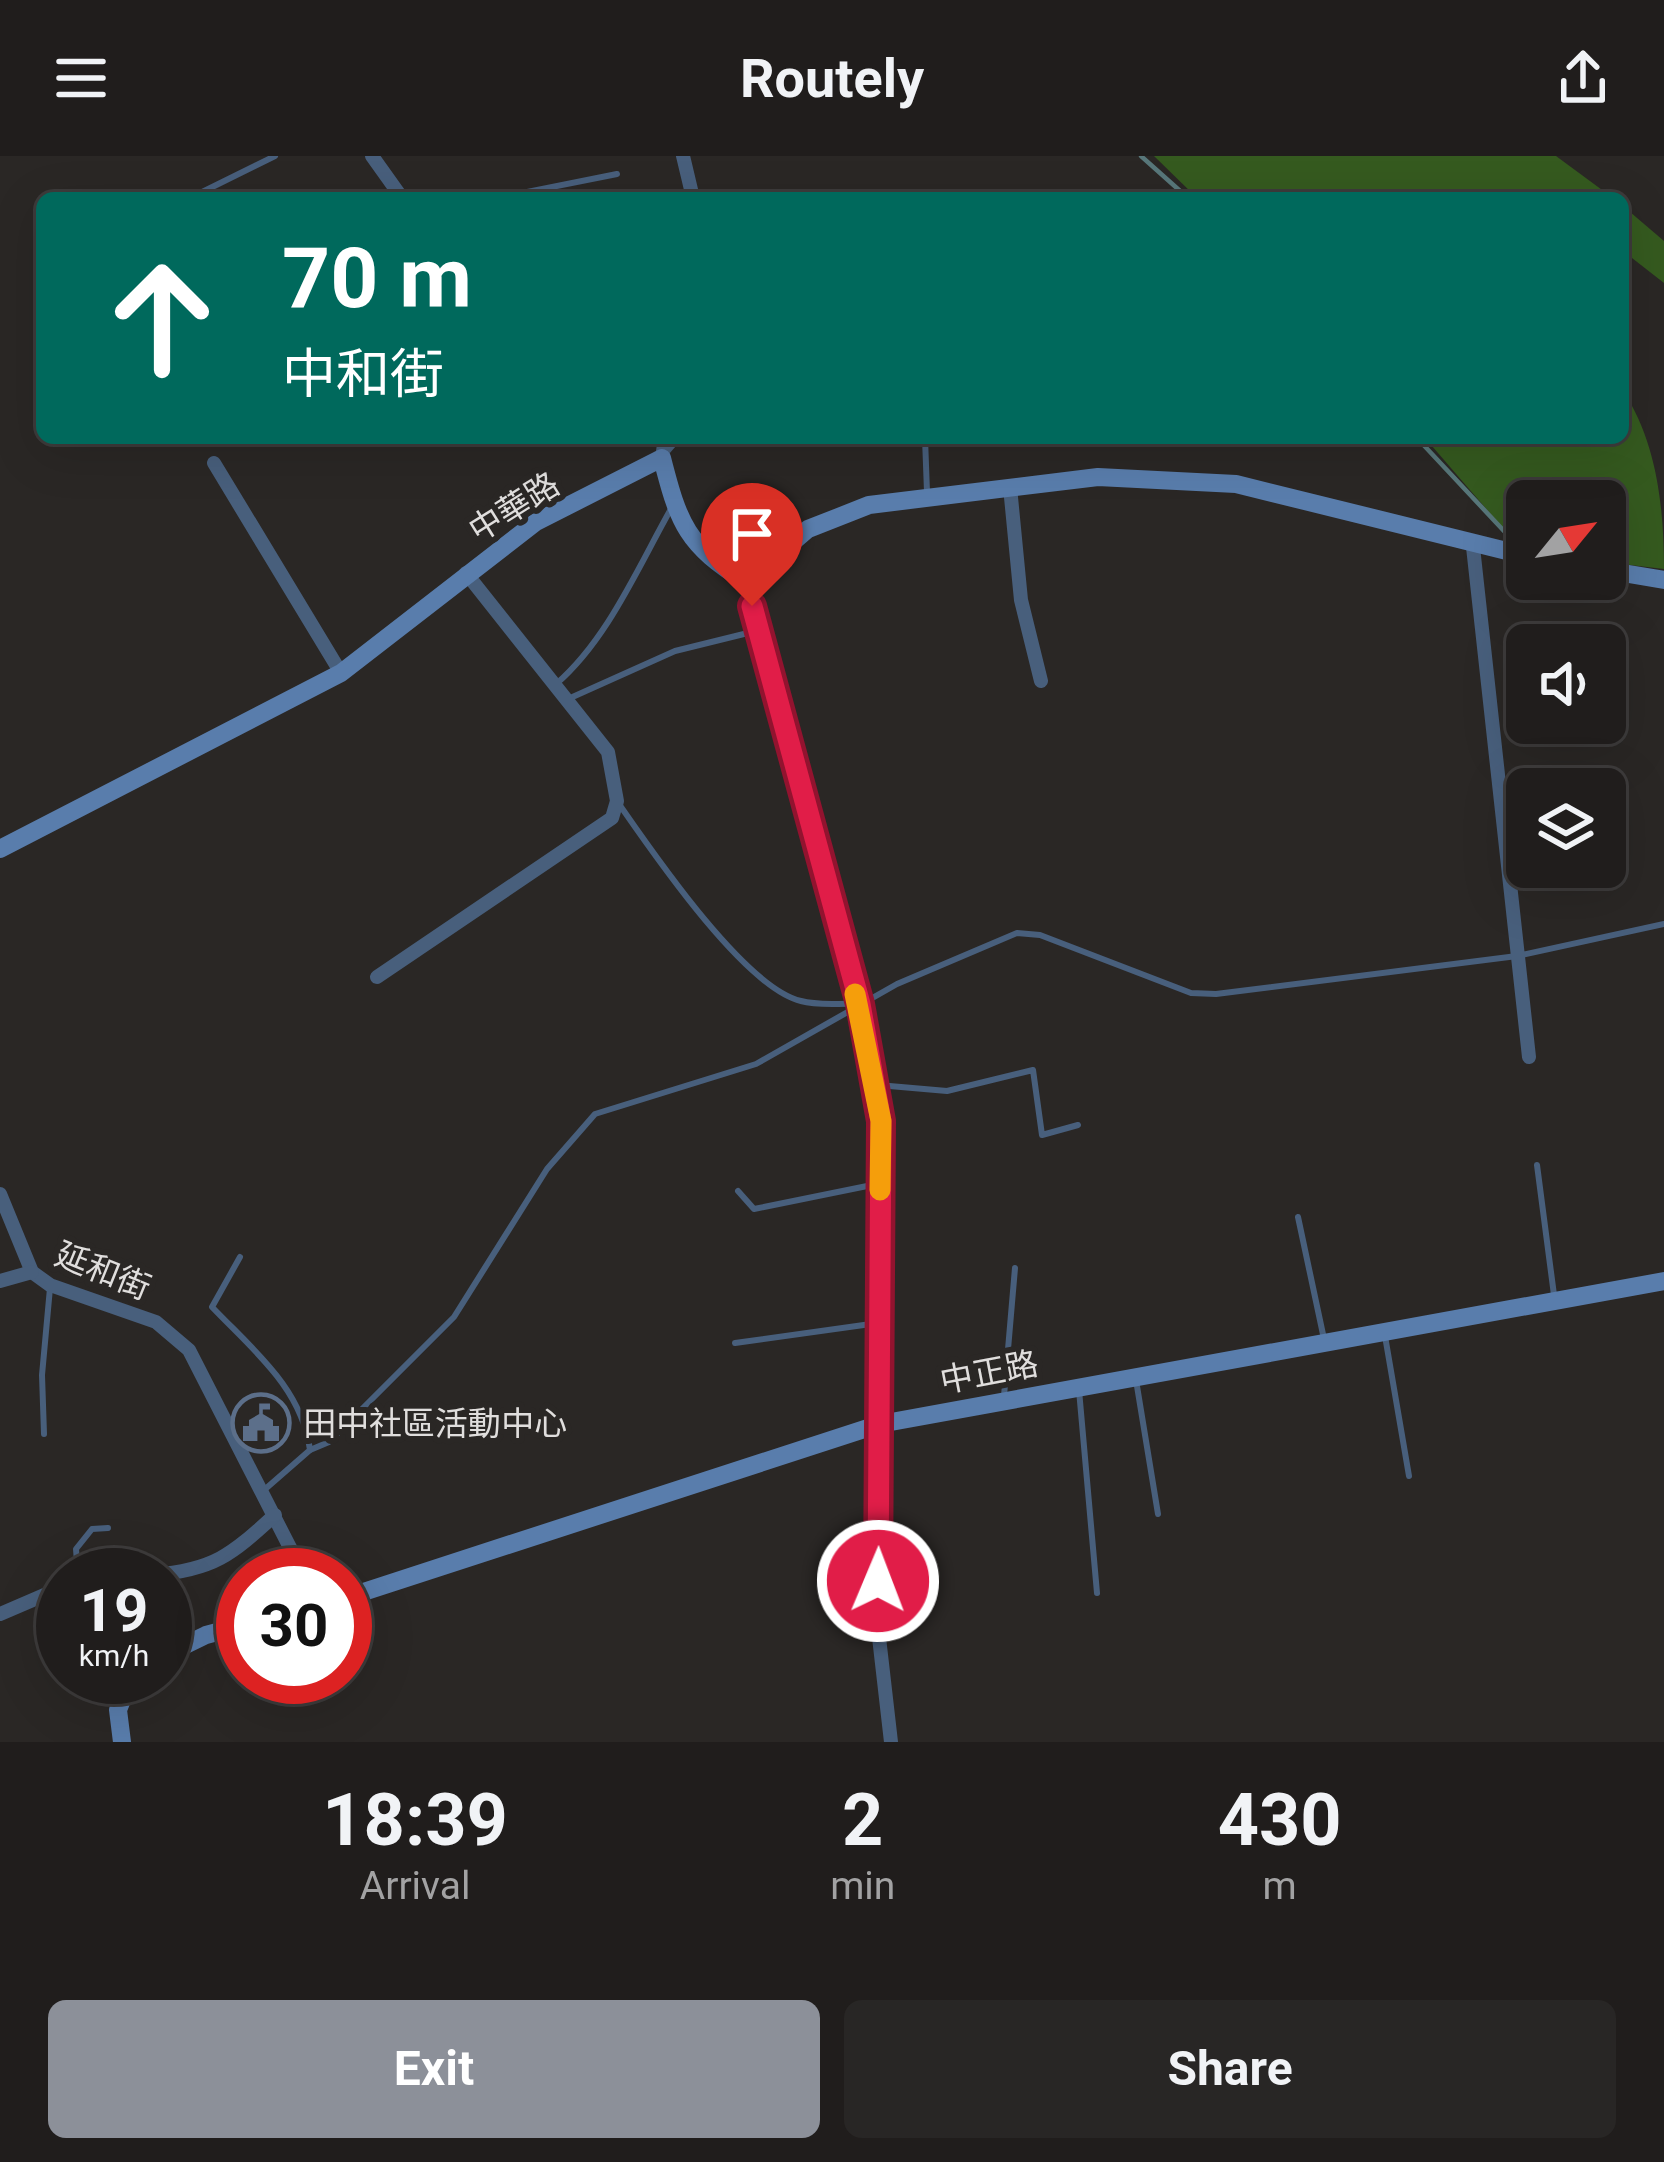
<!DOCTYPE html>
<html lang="en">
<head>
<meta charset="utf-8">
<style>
  body { margin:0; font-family:Roboto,"Noto Sans TC",sans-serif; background:#282625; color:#f1f3f6; height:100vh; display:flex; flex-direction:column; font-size:45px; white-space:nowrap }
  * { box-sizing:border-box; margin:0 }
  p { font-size:39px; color:#a2a2a3 }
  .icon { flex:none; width:66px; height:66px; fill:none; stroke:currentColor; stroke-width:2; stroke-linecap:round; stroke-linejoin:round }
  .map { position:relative; height:1586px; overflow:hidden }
  .sheet { display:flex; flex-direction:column; background:#201d1c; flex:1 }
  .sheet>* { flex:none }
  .banner { position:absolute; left:36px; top:36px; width:1593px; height:252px; border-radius:18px; box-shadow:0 12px 48px #0002,0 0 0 3px #3d3b3b; background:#00695c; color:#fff; overflow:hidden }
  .needle { width:78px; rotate:60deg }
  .buttons { position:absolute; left:1506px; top:324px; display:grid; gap:24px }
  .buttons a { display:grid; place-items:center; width:120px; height:120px; border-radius:18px; background:#201d1c; box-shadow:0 12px 48px #0002,0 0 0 3px #3d3b3b; font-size:60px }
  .speed { position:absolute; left:36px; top:1392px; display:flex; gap:24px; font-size:60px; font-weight:700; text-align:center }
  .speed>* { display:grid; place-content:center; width:156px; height:156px; border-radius:50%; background:#201d1c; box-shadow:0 12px 48px #0002,0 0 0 3px #3d3b3b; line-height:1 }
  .speed small { font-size:30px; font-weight:400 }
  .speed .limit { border:18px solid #d22; background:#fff; color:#111 }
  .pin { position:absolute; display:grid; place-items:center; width:102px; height:102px; color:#fff; margin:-123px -51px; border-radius:50% 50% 50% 0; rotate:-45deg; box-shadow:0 0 12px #0007 }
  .pin .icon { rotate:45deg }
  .me { position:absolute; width:132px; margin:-66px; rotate:1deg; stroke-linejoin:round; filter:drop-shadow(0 0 9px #0008) }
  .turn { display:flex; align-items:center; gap:42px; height:252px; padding:0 48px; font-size:54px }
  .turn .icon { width:156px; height:156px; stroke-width:2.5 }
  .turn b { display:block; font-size:84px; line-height:102px }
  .eta { display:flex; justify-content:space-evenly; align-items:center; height:204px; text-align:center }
  .eta b { font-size:72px; font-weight:700; line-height:84px }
  .primary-button { display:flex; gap:24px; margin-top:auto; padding:24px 48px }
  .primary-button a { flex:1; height:138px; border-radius:18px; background:#8c9099; color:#fff; font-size:48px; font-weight:700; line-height:138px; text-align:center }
  .primary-button a+a { background:#282625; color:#f1f3f6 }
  header { display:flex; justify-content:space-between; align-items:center; height:156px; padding:0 48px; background:#201d1c; font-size:54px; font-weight:700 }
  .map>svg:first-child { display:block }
  .green { fill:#355a1f }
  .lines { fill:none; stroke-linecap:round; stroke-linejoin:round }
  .stream { stroke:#58777a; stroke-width:4.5 }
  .building { fill:#433683; stroke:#838386; stroke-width:3 }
  .lane { stroke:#485f7c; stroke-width:6 }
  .street { stroke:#485f7c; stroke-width:14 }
  .secondary { stroke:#597dac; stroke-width:18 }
  .route-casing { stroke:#92132f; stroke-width:30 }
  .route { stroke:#e11d48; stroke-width:21 }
  .slow { stroke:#f59e0b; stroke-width:21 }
  .labels { text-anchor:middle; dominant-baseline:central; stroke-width:12; stroke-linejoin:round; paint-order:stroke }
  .street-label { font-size:33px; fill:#e0dedd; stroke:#2a2725 }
  .poi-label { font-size:33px; fill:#e0dedd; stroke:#2a2725; text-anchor:start }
</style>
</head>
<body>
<header><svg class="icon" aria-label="menu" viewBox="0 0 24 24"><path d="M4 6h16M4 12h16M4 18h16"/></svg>Routely<svg class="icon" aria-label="share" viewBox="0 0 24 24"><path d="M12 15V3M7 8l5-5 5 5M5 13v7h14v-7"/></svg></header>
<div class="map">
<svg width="1664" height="1586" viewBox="0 0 1664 1586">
  <rect width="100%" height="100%" fill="#2a2725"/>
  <g class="green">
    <path d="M 1154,0 L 1556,0 L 1613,42 L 1197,42 Z"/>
    <path d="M 1623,50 L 1664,85 L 1664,127 L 1623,95 Z"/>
    <path d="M 1623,235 C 1657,286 1664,352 1664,413 L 1605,406 L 1605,345 L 1527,345 L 1527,394 L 1521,393 L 1425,282 L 1623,282 Z"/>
  </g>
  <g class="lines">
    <g class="stream">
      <path d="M 1141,0 L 1188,42"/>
      <path d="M 1417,282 L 1518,390"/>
    </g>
  </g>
  <path class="building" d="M 265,1248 L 279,1276 L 258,1286 L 244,1259 Z"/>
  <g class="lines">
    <g class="lane">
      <path d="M 190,42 L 275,0"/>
      <path d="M 497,42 L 617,18"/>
      <path d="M 925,282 L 927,336"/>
      <path d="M 665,298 L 679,282"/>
      <path d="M 556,528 C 608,483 638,411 672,351"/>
      <path d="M 568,543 L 675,495 L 756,475"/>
      <path d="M 619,648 C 653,697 745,832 801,845 C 818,850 839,847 857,848"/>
      <path d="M 878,929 L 947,935 L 1033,914 L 1042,979 L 1078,969"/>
      <path d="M 1537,1009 L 1554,1139"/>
      <path d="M 738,1035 L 754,1053 L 877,1028"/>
      <path d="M 1298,1061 L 1324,1183"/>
      <path d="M 240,1101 L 212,1151 C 253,1194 302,1232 310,1294 L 263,1335"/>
      <path d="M 1385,1180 L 1409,1320"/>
      <path d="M 735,1187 L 878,1167"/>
      <path d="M 1136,1224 L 1158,1358"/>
      <path d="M 1079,1234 L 1097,1437"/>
      <path d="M 1004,1240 L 1015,1112"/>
      <path d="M 44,1278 L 42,1219 L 50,1132"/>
      <path d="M 310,1294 L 329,1286 L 454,1161 L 547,1013 L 595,958 L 756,908 L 897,828 L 1017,777 L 1040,779 L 1191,837 L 1216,838 L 1517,800 L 1664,768"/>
      <path d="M 78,1419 L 76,1393 L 92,1373 L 108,1372"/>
    </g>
    <g class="street">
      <path d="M 372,0 L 402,42"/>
      <path d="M 683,0 L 693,42"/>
      <path d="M 662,302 L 665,282"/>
      <path d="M 214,307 L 341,517"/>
      <path d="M 1010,331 L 1021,444 L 1041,525"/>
      <path d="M 1473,391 L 1529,901"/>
      <path d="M 746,426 L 859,848 L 882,965 L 877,1464 L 891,1586"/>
      <path d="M 377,821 L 612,662 L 617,645 L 608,596 L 466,417"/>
      <path d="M 0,1038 L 32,1116 L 50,1129 L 156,1166 L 189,1194 L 304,1419"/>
      <path d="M 0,1125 L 32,1116"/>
      <path d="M 153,1419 C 214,1414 231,1399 275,1359"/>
      <path d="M 0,1458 L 63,1431"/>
    </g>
    <g class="secondary">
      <path d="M 1605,414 L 1664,424"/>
      <path d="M 0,693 L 341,517 L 536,366 L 662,302 C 679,369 687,389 746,426 L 808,373 L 869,349 L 1098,321 L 1236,328 L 1527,400"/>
      <path d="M 345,1442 L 880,1268 L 1664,1125"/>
      <path d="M 165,1499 L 206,1479 L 243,1469"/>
      <path d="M 122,1586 L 118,1554 L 131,1521"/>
    </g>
  </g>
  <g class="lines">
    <defs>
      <path id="route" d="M 752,450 L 860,848 L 881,965 L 878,1425"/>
    </defs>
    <use href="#route" class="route-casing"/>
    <use href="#route" class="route"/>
    <path class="slow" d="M 855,838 L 881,965 L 880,1034"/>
  </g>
  <defs>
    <symbol id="civic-ring" viewBox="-11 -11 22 22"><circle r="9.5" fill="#2a2725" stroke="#5c6f8a" stroke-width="1.5"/><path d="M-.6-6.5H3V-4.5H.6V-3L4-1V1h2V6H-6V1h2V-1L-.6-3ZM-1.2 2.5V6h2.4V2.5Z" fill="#5c6f8a"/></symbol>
  </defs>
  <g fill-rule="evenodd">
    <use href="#civic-ring" x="228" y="1234" width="66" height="66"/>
  </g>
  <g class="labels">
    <g class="street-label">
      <text transform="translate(514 351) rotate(-32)">中華路</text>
      <text transform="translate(103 1115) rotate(22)">延和街</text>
      <text transform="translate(989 1216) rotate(-11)">中正路</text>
    </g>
    <g class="poi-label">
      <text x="303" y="1267">田中社區活動中心</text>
    </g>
  </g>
</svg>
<div class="buttons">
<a><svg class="needle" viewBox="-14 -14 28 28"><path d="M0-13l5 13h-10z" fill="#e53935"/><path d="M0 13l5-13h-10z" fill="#a2a2a3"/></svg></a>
<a><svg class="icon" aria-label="sound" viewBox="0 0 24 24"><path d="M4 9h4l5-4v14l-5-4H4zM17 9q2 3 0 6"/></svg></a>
<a><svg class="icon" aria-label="layers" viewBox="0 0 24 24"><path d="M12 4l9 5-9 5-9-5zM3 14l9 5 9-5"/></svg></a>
</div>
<div class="speed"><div>19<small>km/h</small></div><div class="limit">30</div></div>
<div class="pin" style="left:752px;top:450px;background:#d93025"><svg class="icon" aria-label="arrive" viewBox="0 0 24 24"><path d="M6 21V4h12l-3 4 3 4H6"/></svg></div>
<svg class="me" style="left:878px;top:1425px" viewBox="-20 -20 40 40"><circle r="17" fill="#e11d48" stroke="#fff" stroke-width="3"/><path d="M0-11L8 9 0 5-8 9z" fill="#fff"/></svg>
<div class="banner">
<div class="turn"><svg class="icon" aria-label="ahead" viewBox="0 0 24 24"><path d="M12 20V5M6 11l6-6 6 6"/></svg><div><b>70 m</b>中和街</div></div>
</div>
</div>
<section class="sheet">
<div class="eta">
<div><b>18:39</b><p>Arrival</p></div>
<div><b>2</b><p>min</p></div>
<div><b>430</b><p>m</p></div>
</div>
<div class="primary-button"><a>Exit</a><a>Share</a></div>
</section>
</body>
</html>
